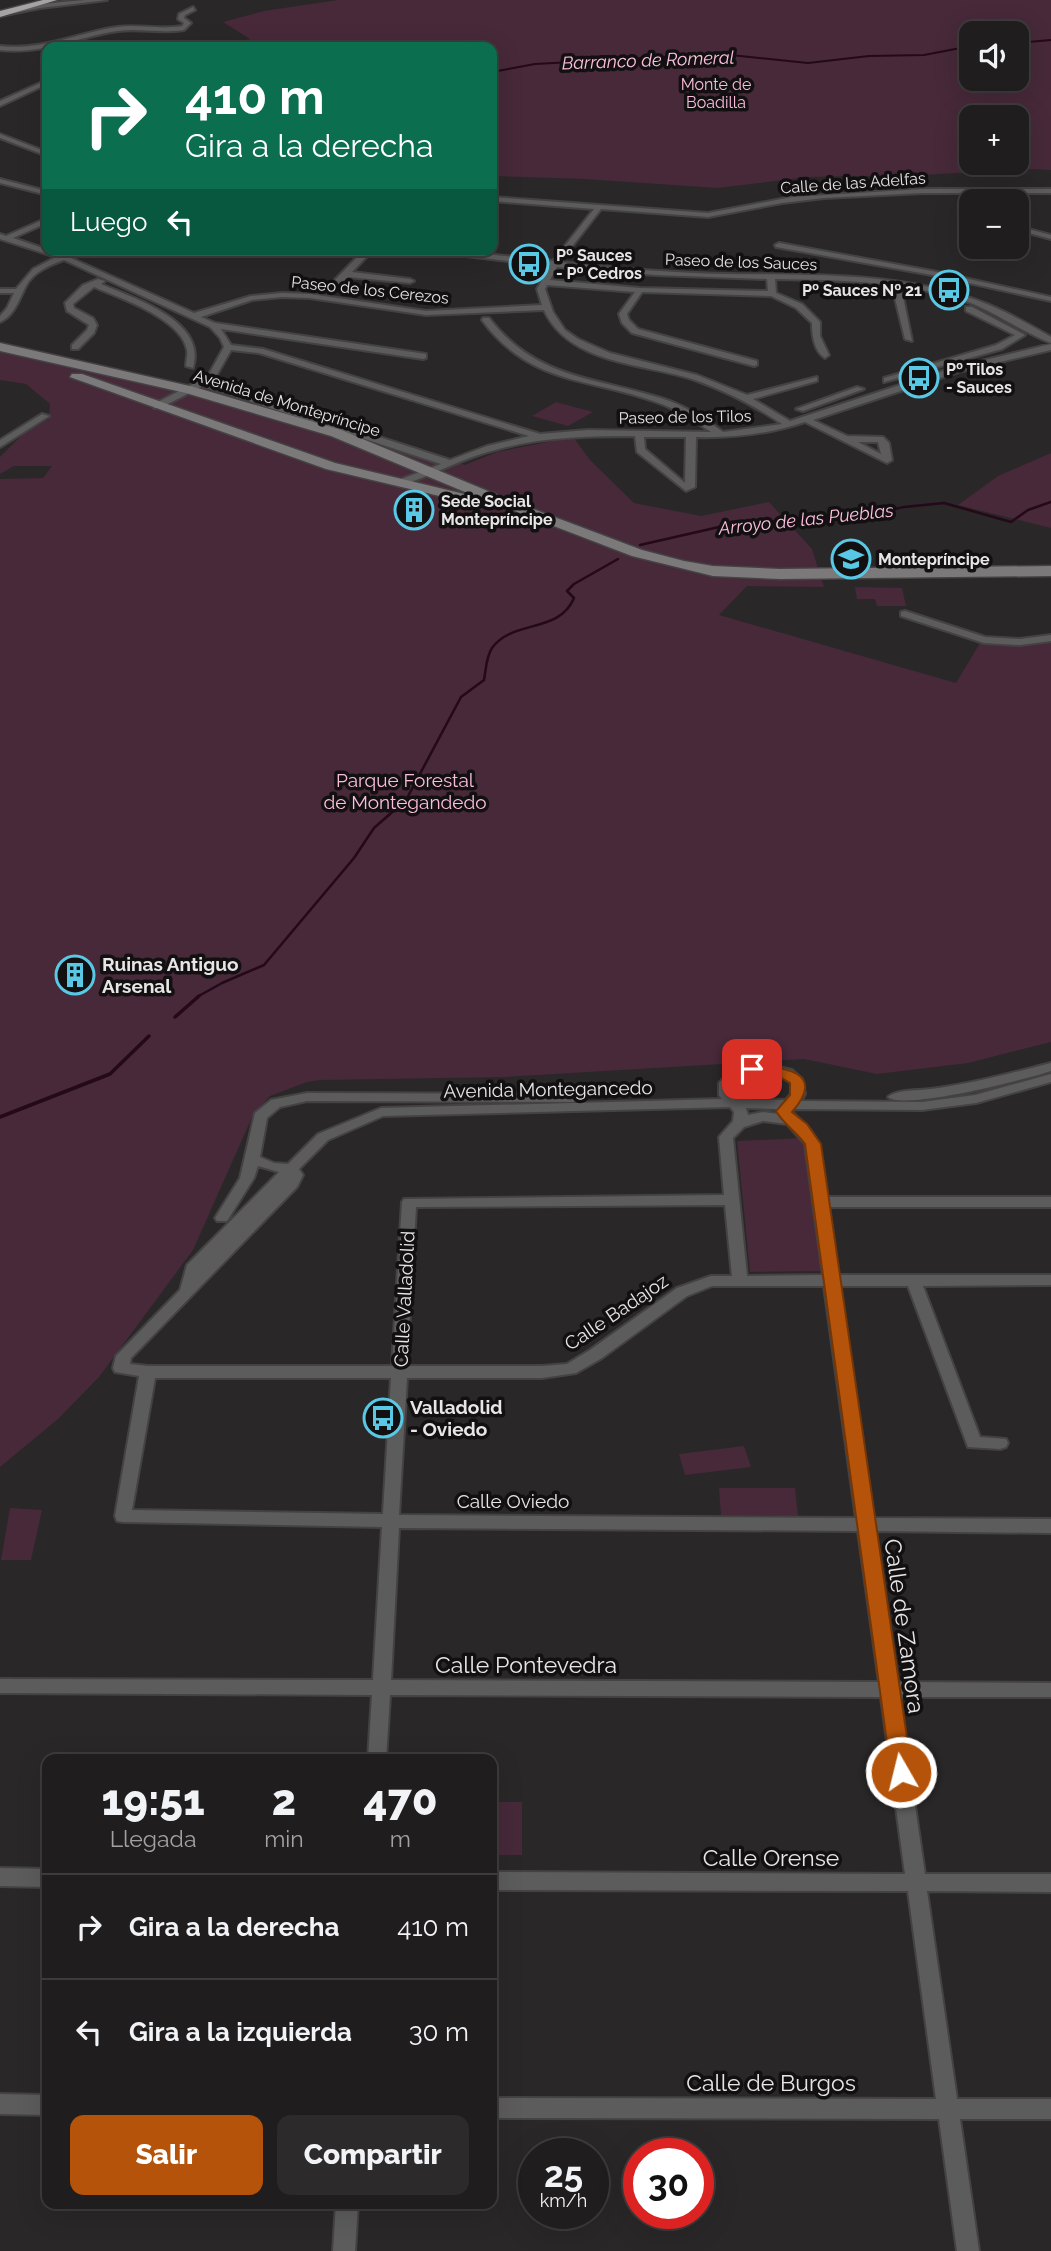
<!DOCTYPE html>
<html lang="es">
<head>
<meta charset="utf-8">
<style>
  body { margin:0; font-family:Raleway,sans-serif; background:#2d2a2b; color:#f1f3f6; height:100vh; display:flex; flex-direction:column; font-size:26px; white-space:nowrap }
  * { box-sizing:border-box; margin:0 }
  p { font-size:23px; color:#a2a2a4 }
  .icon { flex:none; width:38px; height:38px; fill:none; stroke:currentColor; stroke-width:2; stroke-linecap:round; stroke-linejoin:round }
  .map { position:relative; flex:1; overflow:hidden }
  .side { position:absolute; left:42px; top:1754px; width:455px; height:455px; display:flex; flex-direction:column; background:#201d1e; border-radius:14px; box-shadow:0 7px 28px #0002,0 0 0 2px #3d3b3c }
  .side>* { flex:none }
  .banner { position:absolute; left:42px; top:42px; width:455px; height:214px; border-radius:14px; box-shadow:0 7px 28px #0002,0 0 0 2px #3d3b3c; background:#0b6e4f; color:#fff; overflow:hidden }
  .buttons { position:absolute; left:959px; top:21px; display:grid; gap:14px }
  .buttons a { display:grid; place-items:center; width:70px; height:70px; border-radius:14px; background:#201d1e; box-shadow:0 7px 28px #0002,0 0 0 2px #3d3b3c; font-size:35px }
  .speed { position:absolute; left:518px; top:2138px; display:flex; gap:14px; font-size:35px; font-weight:700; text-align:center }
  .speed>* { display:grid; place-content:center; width:91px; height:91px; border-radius:50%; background:#201d1e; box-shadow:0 7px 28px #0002,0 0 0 2px #3d3b3c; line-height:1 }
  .speed small { font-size:18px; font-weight:400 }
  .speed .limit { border:10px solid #d22; background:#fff; color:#111 }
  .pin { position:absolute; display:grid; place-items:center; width:60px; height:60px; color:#fff; margin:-30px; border-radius:14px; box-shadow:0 4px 10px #0006 }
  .me { position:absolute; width:77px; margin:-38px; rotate:352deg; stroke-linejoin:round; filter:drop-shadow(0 0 5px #0008) }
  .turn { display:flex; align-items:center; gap:24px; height:147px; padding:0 28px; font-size:32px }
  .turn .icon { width:91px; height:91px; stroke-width:2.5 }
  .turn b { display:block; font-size:49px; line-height:60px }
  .then { display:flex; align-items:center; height:66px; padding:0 28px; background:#0003; gap:14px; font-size:26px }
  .eta { display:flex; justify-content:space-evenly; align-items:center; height:119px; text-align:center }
  .eta b { font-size:42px; font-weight:800; line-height:49px }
  .cta { display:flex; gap:14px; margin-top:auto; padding:14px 28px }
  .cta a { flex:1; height:80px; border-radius:14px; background:#b45309; color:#fff; font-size:28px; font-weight:800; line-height:80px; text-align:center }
  .cta a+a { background:#2d2a2b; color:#f1f3f6 }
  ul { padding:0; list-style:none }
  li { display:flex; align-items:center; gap:21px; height:105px; padding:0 28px; border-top:2px solid #3d3b3c }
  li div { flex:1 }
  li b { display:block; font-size:26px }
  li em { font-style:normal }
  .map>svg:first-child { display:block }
  .green { fill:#472939; fill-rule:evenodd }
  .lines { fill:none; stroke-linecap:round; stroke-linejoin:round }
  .stream-far2 { stroke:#240919; stroke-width:2 }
  .stream-far1 { stroke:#240919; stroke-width:2.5 }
  .stream { stroke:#240919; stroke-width:3.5 }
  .street-casing { stroke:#444243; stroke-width:4 }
  .secondary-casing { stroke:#444243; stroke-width:3 }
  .highway-casing { stroke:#444243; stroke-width:3 }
  .street { fill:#5d5c5d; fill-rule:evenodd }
  .secondary { fill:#7b797a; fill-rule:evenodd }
  .highway { fill:#a7a3a5; fill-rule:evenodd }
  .route { fill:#b45309; stroke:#753606; stroke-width:2 }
  .labels { text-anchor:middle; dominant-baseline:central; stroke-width:7; stroke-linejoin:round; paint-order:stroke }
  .far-park-label { font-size:16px; fill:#fcbddd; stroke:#121011 }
  .far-street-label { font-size:16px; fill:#e7e5e6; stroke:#121011 }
  .far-poi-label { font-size:16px; font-weight:bold; fill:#e7e5e6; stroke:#121011; text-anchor:start }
  .far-water-label { font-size:18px; font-style:italic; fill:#ffc0e0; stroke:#121011 }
  .park-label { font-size:19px; fill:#fcbddd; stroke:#121011 }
  .poi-label { font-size:19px; font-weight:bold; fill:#e7e5e6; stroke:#121011; text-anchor:start }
  .street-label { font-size:19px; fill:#e7e5e6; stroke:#121011 }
  .near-street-label { font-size:23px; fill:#e7e5e6; stroke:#121011 }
</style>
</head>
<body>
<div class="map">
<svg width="1051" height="2251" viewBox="0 0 1051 2251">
  <rect width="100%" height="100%" fill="#2a2728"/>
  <g class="green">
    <path d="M 338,0 L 1051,0 L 1051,170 L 1029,169 L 920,175 L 809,177 L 717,188 L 585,179 L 492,176 L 492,47 L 217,47 L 250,39 L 223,22 L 264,11 ZM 971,33 L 1017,33 L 1017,79 L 971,79 ZM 971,117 L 1017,117 L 1017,163 L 971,163 Z"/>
    <path d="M 0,344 L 181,384 L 207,383 L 465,465 L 497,452 L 573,437 L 590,460 L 634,503 L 701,516 L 769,502 L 812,549 L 824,587 L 747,586 L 719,615 L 956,683 L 980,643 L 1051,639 L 1051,1042 L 968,1063 L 877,1074 L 804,1059 L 505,1077 L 320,1080 L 307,1082 L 270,1096 L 253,1115 L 193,1250 L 99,1377 L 58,1419 L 0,1467 L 0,479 L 43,478 L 52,466 L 14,466 L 0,474 L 0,457 L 23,434 L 49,419 L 50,404 L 26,384 L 0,380 Z"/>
    <path d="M 556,402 L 593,412 L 568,426 L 532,416 Z"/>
    <path d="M 1051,453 L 1051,528 L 958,505 L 998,476 Z"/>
    <path d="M 855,587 L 902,588 L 906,606 L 877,606 L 875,599 L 857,599 Z"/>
    <path d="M 804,1138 L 822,1271 L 750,1272 L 737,1141 Z"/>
    <path d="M 744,1446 L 751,1467 L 685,1475 L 679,1454 Z"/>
    <path d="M 719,1488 L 795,1488 L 798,1516 L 721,1515 Z"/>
    <path d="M 10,1508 L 42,1510 L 31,1560 L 1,1560 Z"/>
    <path d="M 495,1802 L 522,1802 L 522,1855 L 494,1855 Z"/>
  </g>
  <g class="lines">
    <g class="stream-far2">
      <path d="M 1017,43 L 1051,40"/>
      <path d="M 492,72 L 535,64 L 721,54 L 808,63 L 869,56 L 924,55 L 971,46"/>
    </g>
    <g class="stream-far1">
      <path d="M 640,545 L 719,527 L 809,518 L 854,517 L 904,507 L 944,503 L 1011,522 L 1028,510 L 1051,502"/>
      <path d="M 197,997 L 222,983 L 264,965 L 354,858 L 374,828 L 406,800 L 461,697 L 484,680 C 486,670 486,657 492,648 C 513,619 559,634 574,598 L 567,591 L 574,584 L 618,559"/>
    </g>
    <g class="stream">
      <path d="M 175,1017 L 199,996"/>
      <path d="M 0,1117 L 110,1074 L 149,1036"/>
    </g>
    <defs>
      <g id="street">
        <path d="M 85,0 L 107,0 L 40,8 L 0,16 L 0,12 L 40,4 Z"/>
        <path d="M 193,7 L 195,10 L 185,15 L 184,18 L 191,23 L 184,30 C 162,34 140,28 118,31 C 77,37 42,55 0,50 L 0,46 C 41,51 77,33 117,27 C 139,24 160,30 182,26 L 184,23 L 178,19 L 179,14 Z"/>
        <path d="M 47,80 L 47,84 L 0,106 L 0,101 Z"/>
        <path d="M 0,134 L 47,152 L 47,156 L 0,138 Z"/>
        <path d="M 0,179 L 47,191 L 47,195 L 0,183 Z"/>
        <path d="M 922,189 L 1051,189 L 1051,193 L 922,193 L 824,198 L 782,203 L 708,217 L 601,209 L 560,262 C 615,268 670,273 726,274 C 805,275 887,272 964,296 C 995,305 1023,321 1051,337 L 1051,343 C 1022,332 997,313 968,302 C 907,281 839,280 775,279 L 776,293 L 802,304 L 820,322 L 820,336 L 829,355 L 825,358 C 814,351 812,335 812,323 L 796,308 L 771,296 L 642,292 L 627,314 L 629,320 L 638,329 L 757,361 L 757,365 L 754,366 L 632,333 L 622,323 L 619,314 L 635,292 L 547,285 L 545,289 L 553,312 L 565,330 L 578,339 L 610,353 L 697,375 L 747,395 L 817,377 L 817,381 L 753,399 L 790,421 L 952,368 L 1051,344 L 1051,350 L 958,372 L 813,420 L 847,436 L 883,437 L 889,443 L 892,460 L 887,463 L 805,422 C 769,434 733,438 696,437 L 695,487 L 686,491 L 637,452 L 635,436 C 587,436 541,437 495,450 C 462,458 432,476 399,486 L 396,485 L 396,481 L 441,464 L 203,386 L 160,408 L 154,408 L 154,404 L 208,376 L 224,347 L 220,338 L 210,327 L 64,260 C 50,265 33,272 26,286 C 19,299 15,315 0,322 L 0,316 L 7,308 L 14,293 L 0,293 L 0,289 L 16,289 L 33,269 L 56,257 L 0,239 L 0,234 L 6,236 L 47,218 L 47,223 L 13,238 L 64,255 L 81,250 L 96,250 L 71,258 L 194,313 L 251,296 L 282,293 L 310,294 L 426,311 L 542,305 L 537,289 L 550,266 L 415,250 L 446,250 L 553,261 L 594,209 L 492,201 L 492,197 L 708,213 L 792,197 ZM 557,267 L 656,275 L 767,279 L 768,291 L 640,288 L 550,280 ZM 282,297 L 310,298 L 426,315 L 544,310 C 569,365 644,363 695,380 C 726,391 755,406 782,424 L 723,432 C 704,418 684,405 661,398 C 594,377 536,379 489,318 L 483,318 L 482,320 C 532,388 594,377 664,405 C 681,412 696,422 711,432 L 588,430 L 540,434 L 263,349 L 231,345 L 221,329 L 423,359 L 426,358 L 426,354 L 215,323 L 201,317 L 252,300 ZM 231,350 L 259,353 L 529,436 L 487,446 L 450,460 L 210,382 L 215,378 ZM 644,437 L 686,437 L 685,483 L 645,449 ZM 858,442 L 878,442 L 881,454 Z"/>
        <path d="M 1017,226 L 1051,235 L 1051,239 L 1017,230 Z"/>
        <path d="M 971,229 L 971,234 L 964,235 L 964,231 Z"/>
        <path d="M 779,243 L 932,271 L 1051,297 L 1051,301 L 932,275 L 776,247 L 775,245 Z"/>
        <path d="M 364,250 L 373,250 L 352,272 L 410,279 L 414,281 L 410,283 L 348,277 L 333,292 L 327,292 L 327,288 Z"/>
        <path d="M 98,279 L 105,281 L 101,284 C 133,298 208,321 193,368 L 186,366 C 186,361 188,354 187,350 C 181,318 120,298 94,287 L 73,304 L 74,308 L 93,318 L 97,325 L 94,333 L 78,349 L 72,349 L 72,345 L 87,330 L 89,325 L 67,311 L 65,303 L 83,285 Z"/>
        <path d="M 882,289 L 898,290 L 902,292 L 912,341 L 905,339 L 894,294 L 882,293 Z"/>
        <path d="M 966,307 L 972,307 L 1025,335 L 1002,349 L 884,382 L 884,378 L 996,345 L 1015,335 L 966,311 Z"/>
        <path d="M 857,387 L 864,389 L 803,411 L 796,409 Z"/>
        <path d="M 42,414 L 49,416 L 0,447 L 0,440 Z"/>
        <path d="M 905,611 L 985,637 L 1020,639 L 1051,635 L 1051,641 L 1020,645 L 984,643 L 901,616 L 901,612 Z"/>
        <path d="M 1051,1063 L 1051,1071 C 1027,1079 904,1111 888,1097 C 897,1089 918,1091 931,1089 C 972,1084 1011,1073 1051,1063 Z"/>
        <path d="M 771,1065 L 792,1070 L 802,1079 L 805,1094 L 801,1101 L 922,1102 L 975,1095 L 1051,1074 L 1051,1082 L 976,1103 L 922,1110 L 793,1109 L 791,1111 L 811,1131 L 819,1144 L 827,1197 L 1051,1197 L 1051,1207 L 828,1207 L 838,1275 L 1051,1275 L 1051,1285 L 923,1286 L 980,1437 L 1006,1439 L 1008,1443 L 1006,1447 L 1000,1449 L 968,1447 L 908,1286 L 840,1286 L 873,1518 L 1051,1519 L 1051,1533 L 875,1531 L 897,1682 L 1051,1683 L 1051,1697 L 899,1697 L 925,1874 L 1051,1874 L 1051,1892 L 927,1891 L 957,2099 L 1051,2099 L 1051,2119 L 960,2119 L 979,2251 L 957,2251 L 939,2119 L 492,2118 L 492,2098 L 936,2099 L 908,1891 L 492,1890 L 492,1872 L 905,1874 L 881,1697 L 390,1695 L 386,1759 L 368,1759 L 372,1695 L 0,1693 L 0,1679 L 373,1680 L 382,1527 L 123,1522 L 117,1521 L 115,1516 L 139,1376 L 115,1372 L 113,1368 L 116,1356 L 180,1290 L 187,1265 L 279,1172 L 258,1166 L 254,1178 L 227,1221 L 217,1221 L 215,1218 L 240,1178 L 255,1113 L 271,1100 L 307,1093 L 574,1094 L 581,1098 L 574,1102 L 307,1101 L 280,1107 L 267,1118 L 260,1157 L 274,1163 L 288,1164 L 318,1134 L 381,1108 L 722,1099 L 719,1095 L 719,1083 C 733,1067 751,1066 771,1065 ZM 752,1074 C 768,1074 779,1074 791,1083 L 791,1094 L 786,1100 L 738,1099 L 733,1094 L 733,1084 L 741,1077 ZM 730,1107 L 734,1112 L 733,1121 L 719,1137 L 724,1195 L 404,1199 L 402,1202 L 392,1366 L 148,1366 L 130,1364 L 131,1358 L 297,1187 L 303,1175 L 299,1169 L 328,1140 L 383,1116 ZM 746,1108 L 778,1109 L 779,1114 L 763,1112 L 748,1115 ZM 763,1121 L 787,1124 L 805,1144 L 823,1275 L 747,1276 L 733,1138 L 744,1127 ZM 725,1205 L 732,1276 L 711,1276 L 677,1288 L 590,1350 L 567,1364 L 542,1366 L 407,1366 L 416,1207 ZM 712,1286 L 824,1286 L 856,1518 L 399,1515 L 407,1378 L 542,1378 L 576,1373 L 602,1358 L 687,1296 ZM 155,1378 L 391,1378 L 383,1514 L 132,1510 ZM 399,1528 L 858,1531 L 879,1682 L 391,1680 Z"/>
        <path d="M 0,1868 L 47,1869 L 47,1887 L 0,1886 Z"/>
        <path d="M 0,2094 L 47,2095 L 47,2115 L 0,2114 Z"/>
        <path d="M 336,2203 L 358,2203 L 355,2251 L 333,2251 Z"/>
      </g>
      <path id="secondary" d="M 0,343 L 194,387 L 341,430 L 512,501 L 642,550 L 684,561 L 713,566 L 780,569 L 1051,566 L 1051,576 L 780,579 L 713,576 L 632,556 L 478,497 L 478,503 L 473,504 L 326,469 L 70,377 L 72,374 L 82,374 L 335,463 L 477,497 L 331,436 L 186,393 L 0,351 Z"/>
      <path id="highway" d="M 43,0 L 57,0 L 0,17 L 0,11 Z"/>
    </defs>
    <use href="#street" class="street-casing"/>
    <use href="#secondary" class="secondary-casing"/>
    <use href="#highway" class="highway-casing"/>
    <use href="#street" class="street"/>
    <use href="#secondary" class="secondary"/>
    <use href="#highway" class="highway"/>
  </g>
  <path class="route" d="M 752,1065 C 785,1067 827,1072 792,1112 L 807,1124 L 821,1144 L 912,1772 L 909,1778 L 901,1781 L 894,1778 L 891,1772 L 805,1144 C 796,1131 784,1125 776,1111 L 790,1095 L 790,1083 L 778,1076 L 747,1073 L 744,1069 Z"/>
  <defs>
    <symbol id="bus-ring" viewBox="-11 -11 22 22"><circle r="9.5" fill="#121011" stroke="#59c8e4" stroke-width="1.5"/><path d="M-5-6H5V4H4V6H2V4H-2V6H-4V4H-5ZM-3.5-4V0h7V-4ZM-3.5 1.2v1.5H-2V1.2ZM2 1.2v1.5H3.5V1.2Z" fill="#59c8e4"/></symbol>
    <symbol id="building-ring" viewBox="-11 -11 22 22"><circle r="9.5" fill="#121011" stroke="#59c8e4" stroke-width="1.5"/><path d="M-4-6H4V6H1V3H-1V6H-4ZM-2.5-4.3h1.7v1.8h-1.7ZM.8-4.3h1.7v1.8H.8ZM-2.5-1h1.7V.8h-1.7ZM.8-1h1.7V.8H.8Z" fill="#59c8e4"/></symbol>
    <symbol id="school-ring" viewBox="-11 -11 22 22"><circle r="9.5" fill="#121011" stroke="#59c8e4" stroke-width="1.5"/><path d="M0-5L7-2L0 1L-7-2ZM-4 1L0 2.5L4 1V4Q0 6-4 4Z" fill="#59c8e4"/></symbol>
  </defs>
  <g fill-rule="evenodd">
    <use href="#bus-ring" x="507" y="242" width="44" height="44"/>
    <use href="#bus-ring" x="927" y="268" width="44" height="44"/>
    <use href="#bus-ring" x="897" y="356" width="44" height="44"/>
    <use href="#building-ring" x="392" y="488" width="44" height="44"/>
    <use href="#school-ring" x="829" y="537" width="44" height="44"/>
    <use href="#building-ring" x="53" y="953" width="44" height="44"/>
    <use href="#bus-ring" x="361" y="1396" width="44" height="44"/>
  </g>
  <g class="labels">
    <g class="far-park-label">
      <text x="716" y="84">Monte de<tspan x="716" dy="18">Boadilla</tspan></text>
    </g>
    <g class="far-street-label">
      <text transform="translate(853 183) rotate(-4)">Calle de las Adelfas</text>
      <text transform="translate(741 262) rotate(2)">Paseo de los Sauces</text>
      <text transform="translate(370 290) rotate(6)">Paseo de los Cerezos</text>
      <text transform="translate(287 403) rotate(17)">Avenida de Montepríncipe</text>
      <text transform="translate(685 417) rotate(-1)">Paseo de los Tilos</text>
    </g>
    <g class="far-poi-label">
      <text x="556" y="255">Pº Sauces<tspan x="556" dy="18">- Pº Cedros</tspan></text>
      <text x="922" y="290" text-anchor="end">Pº Sauces Nº 21</text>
      <text x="946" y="369">Pº Tilos<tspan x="946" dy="18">- Sauces</tspan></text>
      <text x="441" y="501">Sede Social<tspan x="441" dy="18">Montepríncipe</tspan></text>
      <text x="878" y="559">Montepríncipe</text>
    </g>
    <g class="far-water-label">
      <text transform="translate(648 60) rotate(-2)">Barranco de Romeral</text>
      <text transform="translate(806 519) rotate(-6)">Arroyo de las Pueblas</text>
    </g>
    <g class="park-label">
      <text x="405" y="780">Parque Forestal<tspan x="405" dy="22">de Montegandedo</tspan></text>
    </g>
    <g class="poi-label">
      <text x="102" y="964">Ruinas Antiguo<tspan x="102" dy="22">Arsenal</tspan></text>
      <text x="410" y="1407">Valladolid<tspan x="410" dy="22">- Oviedo</tspan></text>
    </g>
    <g class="street-label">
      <text transform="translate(548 1089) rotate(-1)">Avenida Montegancedo</text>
      <text transform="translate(404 1299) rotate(-87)">Calle Valladolid</text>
      <text transform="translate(616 1312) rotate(-34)">Calle Badajoz</text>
      <text x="513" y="1501">Calle Oviedo</text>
    </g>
    <g class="near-street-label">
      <text transform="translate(905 1626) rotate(82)">Calle de Zamora</text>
      <text x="526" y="1664">Calle Pontevedra</text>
      <text x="771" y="1857">Calle Orense</text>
      <text x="771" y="2082">Calle de Burgos</text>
    </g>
  </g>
</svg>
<div class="buttons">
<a><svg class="icon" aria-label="sound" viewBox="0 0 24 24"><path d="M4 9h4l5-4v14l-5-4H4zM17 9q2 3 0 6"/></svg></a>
<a>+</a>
<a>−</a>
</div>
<div class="speed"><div>25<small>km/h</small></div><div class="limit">30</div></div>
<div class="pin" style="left:752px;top:1069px;background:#d93025"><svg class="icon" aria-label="arrive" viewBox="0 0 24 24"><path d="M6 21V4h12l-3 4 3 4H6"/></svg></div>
<svg class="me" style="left:901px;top:1772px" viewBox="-20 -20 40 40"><circle r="17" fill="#b45309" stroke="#fff" stroke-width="3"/><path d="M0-11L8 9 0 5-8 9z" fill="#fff"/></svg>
<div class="banner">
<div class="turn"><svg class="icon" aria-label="right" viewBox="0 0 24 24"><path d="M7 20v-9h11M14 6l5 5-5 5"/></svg><div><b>410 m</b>Gira a la derecha</div></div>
<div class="then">Luego<svg class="icon" aria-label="left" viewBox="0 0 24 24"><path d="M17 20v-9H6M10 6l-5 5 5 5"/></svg></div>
</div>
<section class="side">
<div class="eta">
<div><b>19:51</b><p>Llegada</p></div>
<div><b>2</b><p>min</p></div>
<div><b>470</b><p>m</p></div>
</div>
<ul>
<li><svg class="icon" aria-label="right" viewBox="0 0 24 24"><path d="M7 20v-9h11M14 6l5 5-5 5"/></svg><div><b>Gira a la derecha</b></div><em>410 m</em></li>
<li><svg class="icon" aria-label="left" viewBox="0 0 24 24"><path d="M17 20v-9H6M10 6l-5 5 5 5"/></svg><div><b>Gira a la izquierda</b></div><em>30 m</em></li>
</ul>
<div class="cta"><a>Salir</a><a>Compartir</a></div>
</section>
</div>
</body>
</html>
